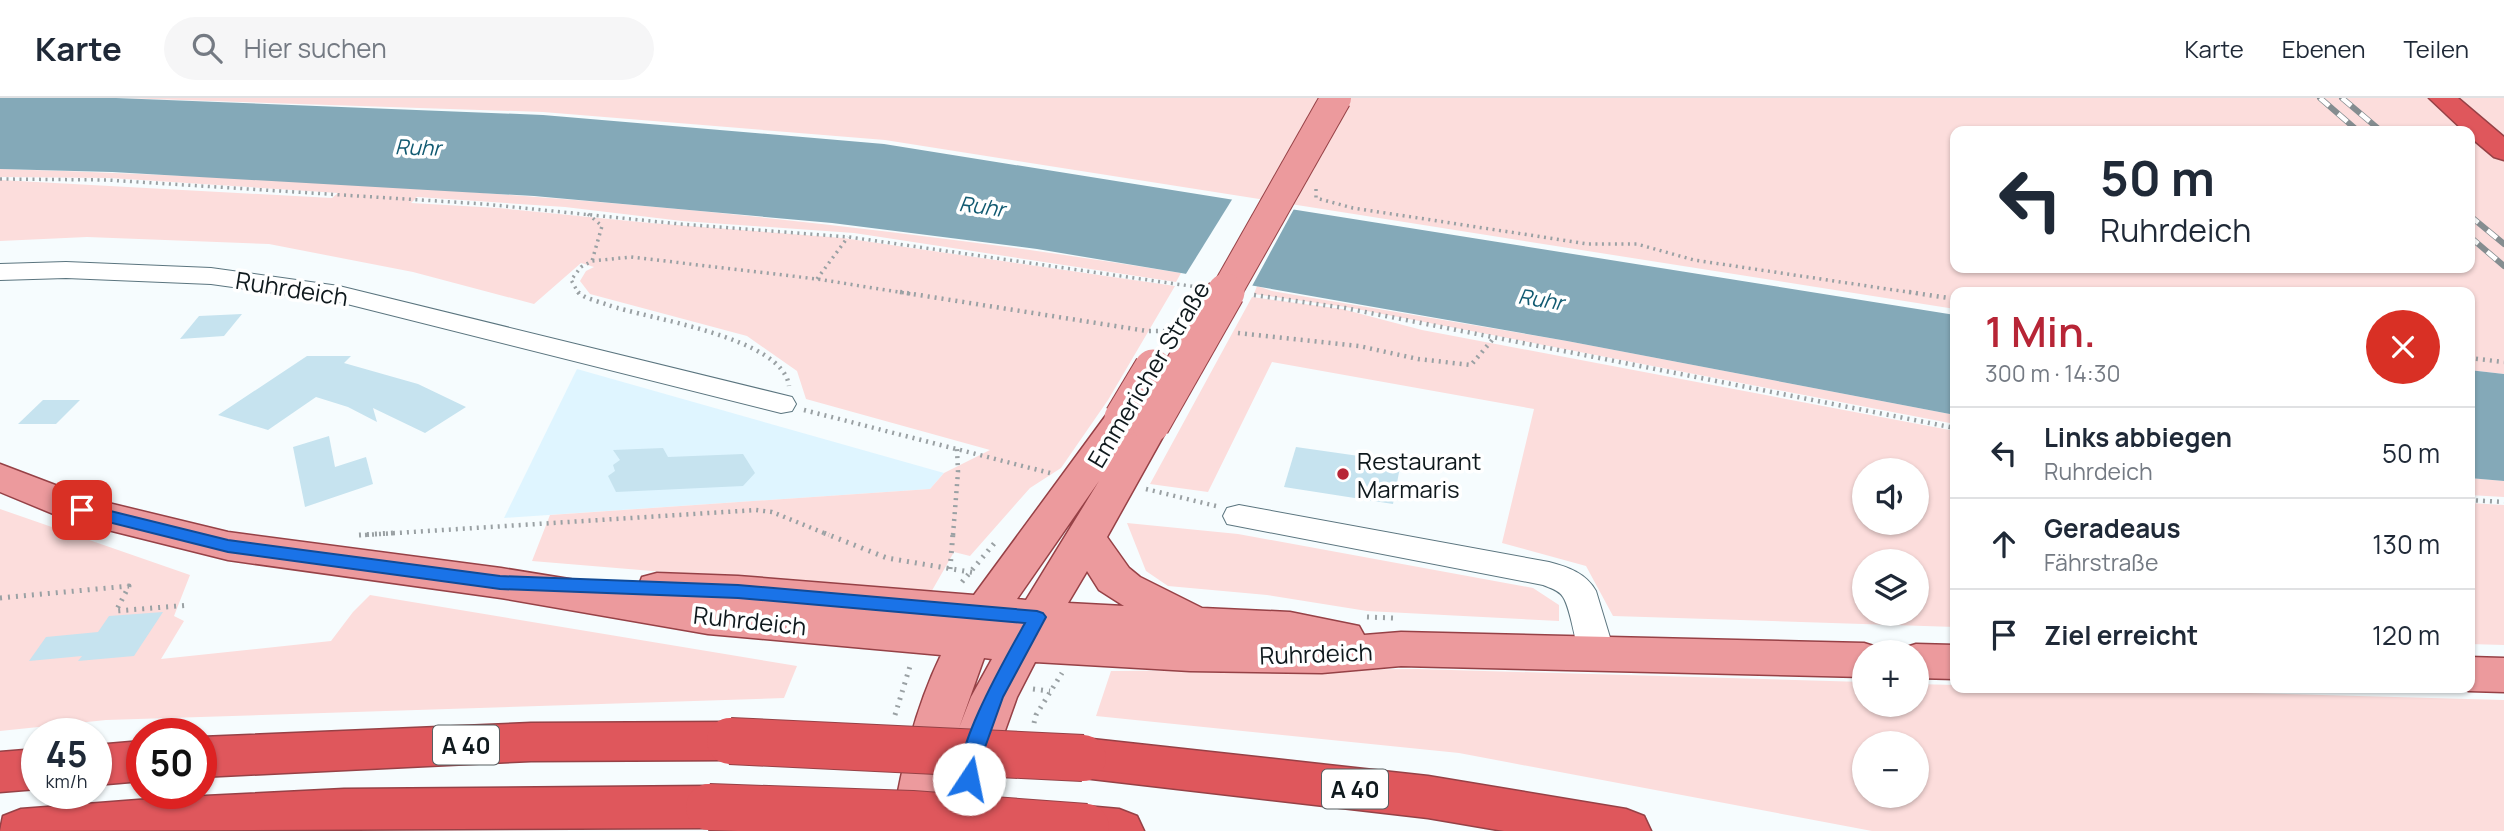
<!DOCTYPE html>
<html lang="de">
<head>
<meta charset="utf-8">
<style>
  body { margin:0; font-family:Manrope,sans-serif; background:#f6f6f7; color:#1f2937; height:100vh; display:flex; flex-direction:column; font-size:26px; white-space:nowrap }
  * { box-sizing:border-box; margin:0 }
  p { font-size:23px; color:#747a83 }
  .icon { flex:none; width:38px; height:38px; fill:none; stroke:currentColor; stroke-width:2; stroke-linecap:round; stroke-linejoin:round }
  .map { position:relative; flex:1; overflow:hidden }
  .panel { position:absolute; left:1950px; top:189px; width:525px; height:406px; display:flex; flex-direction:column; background:#fff; border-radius:14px; box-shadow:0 2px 5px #0004 }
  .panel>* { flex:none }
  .hud { position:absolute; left:1950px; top:28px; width:525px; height:147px; border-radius:14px; box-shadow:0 2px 5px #0004; background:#fff; color:#1f2937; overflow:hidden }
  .fabs { position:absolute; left:1852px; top:360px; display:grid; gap:14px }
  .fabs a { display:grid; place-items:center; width:77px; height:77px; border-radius:50%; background:#fff; box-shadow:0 2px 5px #0004; font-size:35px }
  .speed { position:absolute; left:21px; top:620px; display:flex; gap:14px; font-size:35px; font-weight:700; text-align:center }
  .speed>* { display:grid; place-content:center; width:91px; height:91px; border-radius:50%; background:#fff; box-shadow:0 2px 5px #0004; line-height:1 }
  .speed small { font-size:18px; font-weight:400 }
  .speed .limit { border:10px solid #d22; background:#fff; color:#111 }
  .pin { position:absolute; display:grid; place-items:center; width:60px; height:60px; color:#fff; margin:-30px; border-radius:14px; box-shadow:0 4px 10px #0006 }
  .me { position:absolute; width:77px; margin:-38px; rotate:11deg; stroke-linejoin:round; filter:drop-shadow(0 0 5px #0008) }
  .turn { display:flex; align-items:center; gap:24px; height:147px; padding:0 35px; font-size:32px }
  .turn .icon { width:91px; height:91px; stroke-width:2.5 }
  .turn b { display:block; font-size:49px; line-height:60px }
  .round { display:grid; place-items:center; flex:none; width:74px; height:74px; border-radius:37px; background:#f6f6f7 }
  .overview { display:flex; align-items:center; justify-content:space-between; height:119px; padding:0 35px }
  h1 { font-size:42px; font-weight:600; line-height:52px; color:#b72536 }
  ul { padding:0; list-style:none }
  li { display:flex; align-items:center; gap:21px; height:91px; padding:0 35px; border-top:2px solid #e0e1e3 }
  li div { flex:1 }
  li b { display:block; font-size:26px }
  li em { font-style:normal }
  header { display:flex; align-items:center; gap:42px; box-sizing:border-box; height:98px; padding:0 35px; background:#fff; border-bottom:2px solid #e0e1e3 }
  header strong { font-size:33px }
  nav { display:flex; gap:38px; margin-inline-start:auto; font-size:24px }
  .search { width:490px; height:63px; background:#f6f6f7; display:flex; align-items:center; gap:18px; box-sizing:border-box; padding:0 24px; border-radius:38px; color:#747a83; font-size:26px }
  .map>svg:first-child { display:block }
  .built { fill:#dff5ff }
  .green { fill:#fcdddc; fill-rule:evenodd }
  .water { fill:#84a9b8 }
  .pier { fill:#f6fcfe }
  .building { fill:#c6e3ef }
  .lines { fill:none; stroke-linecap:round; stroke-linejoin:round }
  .minor-casing { stroke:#5b757f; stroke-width:2 }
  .major-casing { stroke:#964146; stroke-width:3 }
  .highway-casing { stroke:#964146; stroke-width:3 }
  .path-far2 { stroke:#9aa1a4; stroke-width:3.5; stroke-dasharray:2 4.5; stroke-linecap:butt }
  .path-far1 { stroke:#9aa1a4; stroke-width:4.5; stroke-dasharray:2 5; stroke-linecap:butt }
  .path { stroke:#9aa1a4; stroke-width:5; stroke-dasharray:2 6; stroke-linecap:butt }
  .minor { fill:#fff; fill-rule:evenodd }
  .major { fill:#ec9a9d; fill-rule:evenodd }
  .highway { fill:#df575c; fill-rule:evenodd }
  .rail-casing { stroke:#858d90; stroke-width:6 }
  .rail { stroke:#fff; stroke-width:4.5; stroke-dasharray:12; stroke-linecap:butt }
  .major-bridge-far1-casing { stroke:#964146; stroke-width:32; stroke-linecap:butt }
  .major-bridge-casing { stroke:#964146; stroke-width:39; stroke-linecap:butt }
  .highway-bridge-casing { stroke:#964146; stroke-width:48; stroke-linecap:butt }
  .major-bridge-far1 { stroke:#ec9a9d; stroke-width:30 }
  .major-bridge { stroke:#ec9a9d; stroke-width:37 }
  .highway-bridge { stroke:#df575c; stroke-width:46 }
  .route { fill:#1a73e8; stroke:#114b97; stroke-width:2 }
  .poi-dot { fill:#b72536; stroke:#fff; stroke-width:2.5 }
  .labels { text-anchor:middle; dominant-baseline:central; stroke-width:7; stroke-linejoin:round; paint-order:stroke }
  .far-water-label { font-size:21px; font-style:italic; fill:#115a71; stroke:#fff }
  .shield { fill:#fff; stroke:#575e61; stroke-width:2 }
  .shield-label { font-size:23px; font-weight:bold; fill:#0f191d }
  .street-label { font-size:24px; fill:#0f191d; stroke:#fff }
  .poi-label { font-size:24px; fill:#0f191d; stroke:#fff; text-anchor:start }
</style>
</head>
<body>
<header>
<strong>Karte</strong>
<div class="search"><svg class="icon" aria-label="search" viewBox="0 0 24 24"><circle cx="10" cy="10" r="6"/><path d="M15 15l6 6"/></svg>Hier suchen</div>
<nav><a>Karte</a><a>Ebenen</a><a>Teilen</a></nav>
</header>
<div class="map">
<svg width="2504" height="733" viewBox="0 0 2504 733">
  <rect width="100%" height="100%" fill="#f6fcfe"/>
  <path class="built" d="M 577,271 L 944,375 L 930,391 L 504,420 Z"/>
  <g class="green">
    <path d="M 122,0 L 2504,0 L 2504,276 L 2469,272 L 2469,194 L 1955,194 L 1955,211 L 885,42 L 543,14 ZM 1955,33 L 2469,33 L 2469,170 L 1955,170 Z"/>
    <path d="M 0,71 C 395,83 791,111 1181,175 L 1176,184 L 854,135 L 682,123 L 565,109 L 417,99 L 411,105 L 499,110 L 650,125 L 843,140 L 1175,188 L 1108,302 L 1061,370 L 1030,390 L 970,458 L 954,454 L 930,496 L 532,463 L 550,417 L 930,391 L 944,375 L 990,352 L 806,301 L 797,273 L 747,238 L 590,196 L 580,183 L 586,173 L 594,169 L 581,165 L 534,206 L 413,174 L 269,146 L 87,139 L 0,143 L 0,82 L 332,100 L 338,95 L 110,80 L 0,79 Z"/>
    <path d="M 1257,188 L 1272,193 L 1567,243 L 1955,317 L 1955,326 L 1346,209 L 1254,196 Z"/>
    <path d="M 1252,199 L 1342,211 L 1422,232 L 1955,333 L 1955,529 L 1613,518 L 1586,468 L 1502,445 L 1534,311 L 1272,264 L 1208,394 L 1150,386 ZM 1864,373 L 1916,373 L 1916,425 L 1864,425 ZM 1864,464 L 1916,464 L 1916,516 L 1864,516 Z"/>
    <path d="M 2469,380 L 2504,383 L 2504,399 L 2469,397 Z"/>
    <path d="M 2469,405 L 2504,407 L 2504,547 L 2469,546 Z"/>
    <path d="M 0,411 L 190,477 L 174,518 L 184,523 L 161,561 L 331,543 L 353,514 L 370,497 L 797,568 L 784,600 L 106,622 L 0,633 Z"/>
    <path d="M 1127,425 L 1238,436 L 1533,490 L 1559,507 L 1559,523 L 1367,513 L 1267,497 L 1168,488 L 1146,473 Z"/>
    <path d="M 1418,571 L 1864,584 L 1864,607 L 1916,607 L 1916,586 L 1955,587 L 1955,590 L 2066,590 L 2504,602 L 2504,733 L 1872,733 L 1459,655 L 1096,618 L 1111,573 ZM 1864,646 L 1916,646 L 1916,698 L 1864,698 Z"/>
  </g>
  <g class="water">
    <path d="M 0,0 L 116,0 L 543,17 L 884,46 L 1955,217 L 1955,317 L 1567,243 L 1181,175 L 1037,151 L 832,125 L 534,98 L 112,74 L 0,71 Z"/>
    <path d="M 2469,272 L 2504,276 L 2504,383 L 2469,380 Z"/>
  </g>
  <path class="pier" d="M 1233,100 L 1295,109 L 1251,190 L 1184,179 Z"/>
  <g class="building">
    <path d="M 242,216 L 224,238 L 180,241 L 199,218 Z"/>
    <path d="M 307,258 L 351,258 L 344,265 L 418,286 L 466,309 L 425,335 L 373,310 L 377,324 L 348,309 L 316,299 L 268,332 L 218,317 Z"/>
    <path d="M 43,302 L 80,302 L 56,326 L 18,326 Z"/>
    <path d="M 329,338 L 335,369 L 366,359 L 373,386 L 305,409 L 293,349 Z"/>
    <path d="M 1296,349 L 1401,364 L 1393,406 L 1284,389 Z"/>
    <path d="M 663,350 L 668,359 L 743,356 L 755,375 L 743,388 L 616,394 L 608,378 L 615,373 L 613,367 L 620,362 L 613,352 Z"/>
    <path d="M 163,514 L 134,558 L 78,563 L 82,558 L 29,563 L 46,539 L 98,534 L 109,518 Z"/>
  </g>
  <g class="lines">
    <defs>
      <g id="minor">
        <path d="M 66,164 L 211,170 L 339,188 L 792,299 L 796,306 L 792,313 L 781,315 L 339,204 L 211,186 L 66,180 L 0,182 L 0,166 Z"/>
        <path d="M 1239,407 L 1549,464 C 1568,469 1586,475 1596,493 L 1615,556 L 1610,566 L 1597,570 L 1584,566 C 1574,547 1572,513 1563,499 C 1559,492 1550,490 1543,487 L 1227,426 L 1223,418 L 1227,410 Z"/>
      </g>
      <g id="major">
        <path d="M 1123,308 L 1136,312 L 1140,317 L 1151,314 L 1164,318 L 1170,326 L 1107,439 L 1129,470 L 1140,479 L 1202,510 L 1290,514 L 1359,528 L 1364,537 L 1401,534 L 1864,545 L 1880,550 L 1882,555 L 1864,555 L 1864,579 L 1401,568 L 1322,575 L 1190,573 L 1035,564 L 1017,599 L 997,655 L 987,733 L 891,733 C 901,671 914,613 941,557 L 708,536 L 501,500 L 228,462 L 68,422 L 0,394 L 0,366 L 92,401 L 228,434 L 501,470 L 637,492 L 642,479 L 657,475 L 738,478 L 974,497 L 1110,312 ZM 1099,383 L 1026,502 L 1017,501 ZM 1087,473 L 1099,492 L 1124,508 L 1068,505 ZM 984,560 L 992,561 L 971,599 L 959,630 Z"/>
        <path d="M 1916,546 L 1955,547 L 1955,581 L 1916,580 L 1916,555 L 1898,555 L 1900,551 Z"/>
        <path d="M 2469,559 L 2504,560 L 2504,594 L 2469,593 L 2457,590 L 2469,590 Z"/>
      </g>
      <g id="highway">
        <path d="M 2429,0 L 2458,0 L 2504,39 L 2504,62 L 2494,59 L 2469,38 L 2469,33 L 2464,33 Z"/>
        <path d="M 730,624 L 747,629 L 754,643 L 747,657 L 730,662 L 531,663 L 201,679 L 201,639 L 531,625 Z"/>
        <path d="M 1083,640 L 1428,678 L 1626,711 L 1644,718 L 1651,733 L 1504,733 L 1428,720 L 1083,680 L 1066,674 L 1059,660 L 1066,646 Z"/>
        <path d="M 142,643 L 142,683 L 96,687 L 96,647 Z"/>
        <path d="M 37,651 L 37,691 L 0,694 L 0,654 Z"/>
        <path d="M 709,688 L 727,694 L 734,709 L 727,724 L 709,730 L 0,733 L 3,718 L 21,711 L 164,700 L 344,691 Z"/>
        <path d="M 1086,708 L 1119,711 L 1137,718 L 1144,733 L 1063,733 L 1061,729 L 1068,714 Z"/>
      </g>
    </defs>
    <use href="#minor" class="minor-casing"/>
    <use href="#major" class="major-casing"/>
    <use href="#highway" class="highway-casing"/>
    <g class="path-far2">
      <path d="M 0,81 L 107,82 L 484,106 L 680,126 L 849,139 L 1197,189"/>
      <path d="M 1316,91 L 1316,100 L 1353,110 L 1588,146 L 1637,146 L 1694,162 L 1921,196"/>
      <path d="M 588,116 L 602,128 L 592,163"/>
      <path d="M 817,181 L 848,139"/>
      <path d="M 579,196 L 571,182 L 581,169 L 592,163 L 631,159 L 817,181 L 911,196"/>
    </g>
    <g class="path-far1">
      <path d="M 578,194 C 585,201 598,203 608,207 C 648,221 783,239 789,288"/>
      <path d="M 900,194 L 1147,233 L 1170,233"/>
      <path d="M 1909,194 L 1955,201"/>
      <path d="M 1254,197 L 1345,210 L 1955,330"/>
      <path d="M 1238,235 L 1359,248 L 1418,261 L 1471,267 L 1493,241"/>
      <path d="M 2469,260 L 2504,264"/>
      <path d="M 804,312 L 1050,375"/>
      <path d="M 1146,391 L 1216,408"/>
      <path d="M 2469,402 L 2504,404"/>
      <path d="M 365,437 L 756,412 L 772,414 L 829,437"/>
      <path d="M 953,437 L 958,374 L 957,351"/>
    </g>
    <g class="path">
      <path d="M 824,435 L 887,460 L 976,475"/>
      <path d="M 359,437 L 393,435"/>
      <path d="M 950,471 L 953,435"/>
      <path d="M 962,484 L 997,442"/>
      <path d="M 0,500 L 129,488 L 116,513 L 190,507"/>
      <path d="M 1367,519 L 1393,520"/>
      <path d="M 1033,591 L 1050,593"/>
      <path d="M 895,617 L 911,565"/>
      <path d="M 1034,625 L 1036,617 L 1062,575"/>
    </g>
    <use href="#minor" class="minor"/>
    <use href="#major" class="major"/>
    <use href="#highway" class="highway"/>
    <defs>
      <g id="rail">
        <path d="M 2320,0 L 2358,33"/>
        <path d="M 2342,0 L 2381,33"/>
        <path d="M 2469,117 L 2504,146"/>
        <path d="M 2469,138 L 2504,168"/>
      </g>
    </defs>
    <use href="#rail" class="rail-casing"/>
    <use href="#rail" class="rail"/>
    <defs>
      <path id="major-bridge-far1" d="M 1225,196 L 1336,0"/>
      <g id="major-bridge">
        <path d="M 1123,320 L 1153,270"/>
        <path d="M 1151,326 L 1226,194"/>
      </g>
      <g id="highway-bridge">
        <path d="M 730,643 L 1083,660"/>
        <path d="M 709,709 L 912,716 L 1086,729"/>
      </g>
    </defs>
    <use href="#major-bridge-far1" class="major-bridge-far1-casing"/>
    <use href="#major-bridge" class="major-bridge-casing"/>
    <use href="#highway-bridge" class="highway-bridge-casing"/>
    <use href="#major-bridge-far1" class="major-bridge-far1"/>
    <use href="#major-bridge" class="major-bridge"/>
    <use href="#highway-bridge" class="highway-bridge"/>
  </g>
  <path class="route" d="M 82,406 L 228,442 L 500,478 L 738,487 L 1037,513 L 1043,515 L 1046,519 L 1003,599 L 983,655 L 976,687 L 969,689 L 962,687 C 948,658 1009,554 1025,525 L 738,500 L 500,491 L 228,454 L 76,416 L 74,412 Z"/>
  <circle class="poi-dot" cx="1343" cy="376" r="7"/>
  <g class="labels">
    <g class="far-water-label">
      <text transform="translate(418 49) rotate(2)">Ruhr</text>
      <text transform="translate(982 108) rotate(8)">Ruhr</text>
      <text transform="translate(1541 201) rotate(9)">Ruhr</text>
    </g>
    <g class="shield">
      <rect x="433" y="627.5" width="66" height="39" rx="5"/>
      <rect x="1322" y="671.5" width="66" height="39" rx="5"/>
    </g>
    <g class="shield-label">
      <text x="466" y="647">A 40</text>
      <text x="1355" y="691">A 40</text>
    </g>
    <g class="street-label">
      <text transform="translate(292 190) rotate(9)">Ruhrdeich</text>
      <text transform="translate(1148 276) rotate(-59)">Emmericher Straße</text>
      <text transform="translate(750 522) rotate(6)">Ruhrdeich</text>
      <text transform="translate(1316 555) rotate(-2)">Ruhrdeich</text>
    </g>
    <g class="poi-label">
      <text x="1357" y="362">Restaurant<tspan x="1357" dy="28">Marmaris</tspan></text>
    </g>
  </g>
</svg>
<div class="fabs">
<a><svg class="icon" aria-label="sound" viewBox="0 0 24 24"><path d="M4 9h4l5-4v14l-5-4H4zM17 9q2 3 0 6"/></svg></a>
<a><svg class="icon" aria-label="layers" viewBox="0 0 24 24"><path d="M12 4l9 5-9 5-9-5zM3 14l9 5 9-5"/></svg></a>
<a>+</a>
<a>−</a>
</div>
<div class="speed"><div>45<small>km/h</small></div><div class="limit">50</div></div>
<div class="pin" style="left:82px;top:412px;background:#d93025"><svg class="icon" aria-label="arrive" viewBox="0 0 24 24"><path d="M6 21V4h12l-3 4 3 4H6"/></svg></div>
<svg class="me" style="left:969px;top:681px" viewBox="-20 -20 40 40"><circle r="19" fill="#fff"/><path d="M0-13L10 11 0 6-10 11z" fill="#1a73e8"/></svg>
<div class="hud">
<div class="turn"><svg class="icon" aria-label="left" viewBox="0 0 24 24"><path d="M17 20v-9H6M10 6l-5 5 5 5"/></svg><div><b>50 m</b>Ruhrdeich</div></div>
</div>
<section class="panel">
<div class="overview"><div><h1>1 Min.</h1><p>300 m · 14:30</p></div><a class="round" style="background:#d93025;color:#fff"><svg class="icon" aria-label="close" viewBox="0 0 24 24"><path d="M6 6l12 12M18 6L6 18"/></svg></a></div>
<ul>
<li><svg class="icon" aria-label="left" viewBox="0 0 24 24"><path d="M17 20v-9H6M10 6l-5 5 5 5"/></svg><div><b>Links abbiegen</b><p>Ruhrdeich</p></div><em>50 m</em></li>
<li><svg class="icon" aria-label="ahead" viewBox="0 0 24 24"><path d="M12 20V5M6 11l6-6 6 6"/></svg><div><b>Geradeaus</b><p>Fährstraße</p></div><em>130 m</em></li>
<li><svg class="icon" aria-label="arrive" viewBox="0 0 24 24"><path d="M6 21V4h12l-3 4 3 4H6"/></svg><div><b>Ziel erreicht</b></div><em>120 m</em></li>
</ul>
</section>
</div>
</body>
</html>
